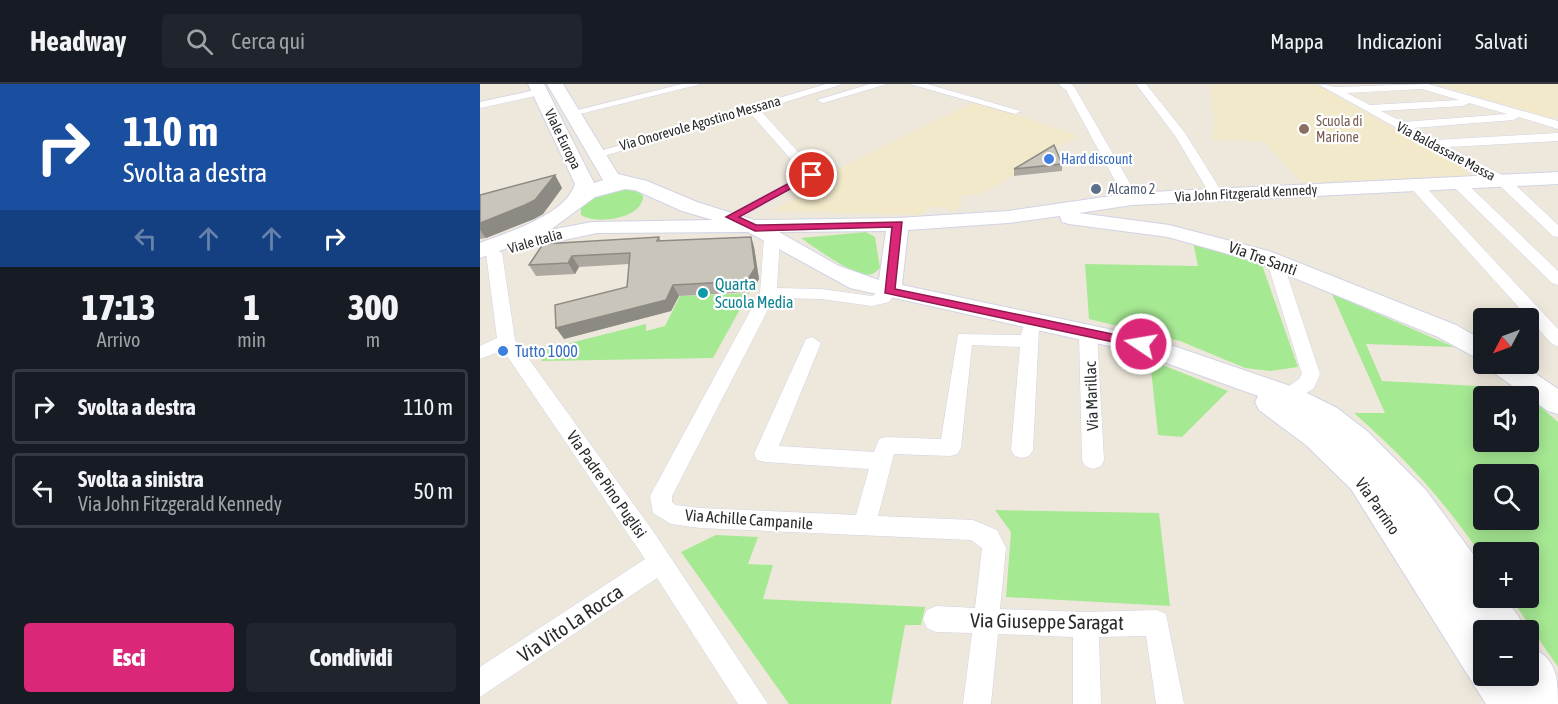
<!DOCTYPE html>
<html lang="it">
<head>
<meta charset="utf-8">
<style>
  body { margin:0; font-family:"Asap Condensed",sans-serif; background:#20242c; color:#f1f3f6; height:100vh; display:flex; flex-direction:column; font-size:22px; white-space:nowrap }
  * { box-sizing:border-box; margin:0 }
  p { font-size:20px; color:#9ea1a6 }
  .icon { flex:none; width:33px; height:33px; fill:none; stroke:currentColor; stroke-width:2; stroke-linecap:round; stroke-linejoin:round }
  .map { position:relative; flex:1; overflow:hidden }
  .details { display:flex; flex-direction:column; background:#171b24; width:480px }
  .details>* { flex:none }
  .banner { background:#1a4fa0; color:#fff; overflow:hidden }
  .needle { width:39px; rotate:229deg }
  .fabs { position:absolute; left:993px; top:224px; display:grid; gap:12px }
  .fabs a { display:grid; place-items:center; width:66px; height:66px; border-radius:6px; background:#171b24; box-shadow:0 3px 15px #0003; font-size:30px }
  .pin { position:absolute; display:grid; place-items:center; width:51px; height:51px; color:#fff; margin:-26px; border:3px solid #fff; border-radius:50%; box-shadow:0 2px 6px #0007 }
  .me { position:absolute; width:66px; margin:-33px; rotate:282deg; stroke-linejoin:round; filter:drop-shadow(0 0 4px #0008) }
  .turn { display:flex; align-items:center; gap:21px; height:126px; padding:0 24px; font-size:27px }
  .turn .icon { width:78px; height:78px; stroke-width:2.5 }
  .turn b { display:block; font-size:42px; line-height:51px }
  .lanes { display:flex; align-items:center; height:57px; padding:0 24px; background:#0003; justify-content:center; gap:30px; direction:ltr }
  .lanes .off { opacity:.35 }
  .eta { display:flex; justify-content:space-evenly; align-items:center; height:102px; text-align:center }
  .eta b { font-size:36px; font-weight:800; line-height:42px }
  .cta { display:flex; gap:12px; margin-top:auto; padding:12px 24px }
  .cta a { flex:1; height:69px; border-radius:6px; background:#db2777; color:#fff; font-size:24px; font-weight:800; line-height:69px; text-align:center }
  .cta a+a { background:#20242c; color:#f1f3f6 }
  ul { padding:0; list-style:none }
  li { display:flex; align-items:center; gap:18px; height:75px; margin:0 12px 9px; padding:0 12px; border:3px solid #363941; border-radius:6px }
  li div { flex:1 }
  li b { display:block; font-size:22px }
  li em { font-style:normal }
  header { display:flex; align-items:center; gap:36px; box-sizing:border-box; height:84px; padding:0 30px; background:#171b24; border-bottom:2px solid #363941 }
  header strong { font-size:28px }
  nav { display:flex; gap:33px; margin-inline-start:auto; font-size:21px }
  .search { width:420px; height:54px; background:#20242c; display:flex; align-items:center; gap:15px; box-sizing:border-box; padding:0 21px; border-radius:6px; color:#9ea1a6; font-size:22px }
  main { display:flex; flex:1; min-height:0 }
  .map>svg:first-child { display:block }
  .education { fill:#f1e9ca }
  .green { fill:#a6e993; fill-rule:evenodd }
  .lines { fill:none; stroke-linecap:round; stroke-linejoin:round }
  .street-casing { stroke:#d1d2e5; stroke-width:1 }
  .secondary-casing { stroke:#d1d2e5; stroke-width:2 }
  .street { fill:#fff; fill-rule:evenodd }
  .secondary { fill:#fff; fill-rule:evenodd }
  .wall { fill:#ada9a1 }
  .shaded-wall { fill:#8d8a83 }
  .building { fill:#c9c5bb; stroke:#8d8a83; stroke-width:1.5 }
  .route { fill:#db2777; stroke:#8e194d; stroke-width:1.5 }
  .education-dot { fill:#8d6e63; stroke:#fff; stroke-width:2 }
  .shop-dot { fill:#3f7fe0; stroke:#fff; stroke-width:2 }
  .service-dot { fill:#5c6f8a; stroke:#fff; stroke-width:2 }
  .culture-dot { fill:#0f9aa8; stroke:#fff; stroke-width:2 }
  .labels { text-anchor:middle; dominant-baseline:central; stroke-width:4.5; stroke-linejoin:round; paint-order:stroke }
  .far-education-label { font-size:14px; fill:#785e54; stroke:#fff; text-anchor:start }
  .far-street-label { font-size:14px; fill:#2b2b2b; stroke:#fff }
  .far-shop-label { font-size:14px; fill:#366cbe; stroke:#fff; text-anchor:start }
  .far-service-label { font-size:14px; fill:#4e5e75; stroke:#fff; text-anchor:start }
  .street-label { font-size:16px; fill:#2b2b2b; stroke:#fff }
  .culture-label { font-size:16px; fill:#0d838f; stroke:#fff; text-anchor:start }
  .shop-label { font-size:16px; fill:#366cbe; stroke:#fff; text-anchor:start }
  .near-street-label { font-size:20px; fill:#2b2b2b; stroke:#fff }
</style>
</head>
<body>
<header>
<strong>Headway</strong>
<div class="search"><svg class="icon" aria-label="search" viewBox="0 0 24 24"><circle cx="10" cy="10" r="6"/><path d="M15 15l6 6"/></svg>Cerca qui</div>
<nav><a>Mappa</a><a>Indicazioni</a><a>Salvati</a></nav>
</header>
<main>
<section class="details">
<div class="banner">
<div class="turn"><svg class="icon" aria-label="right" viewBox="0 0 24 24"><path d="M7 20v-9h11M14 6l5 5-5 5"/></svg><div><b>110 m</b>Svolta a destra</div></div>
<div class="lanes"><svg class="icon off" aria-label="left" viewBox="0 0 24 24"><path d="M17 20v-9H6M10 6l-5 5 5 5"/></svg><svg class="icon off" aria-label="ahead" viewBox="0 0 24 24"><path d="M12 20V5M6 11l6-6 6 6"/></svg><svg class="icon off" aria-label="ahead" viewBox="0 0 24 24"><path d="M12 20V5M6 11l6-6 6 6"/></svg><svg class="icon" aria-label="right" viewBox="0 0 24 24"><path d="M7 20v-9h11M14 6l5 5-5 5"/></svg></div>
</div>
<div class="eta">
<div><b>17:13</b><p>Arrivo</p></div>
<div><b>1</b><p>min</p></div>
<div><b>300</b><p>m</p></div>
</div>
<ul>
<li><svg class="icon" aria-label="right" viewBox="0 0 24 24"><path d="M7 20v-9h11M14 6l5 5-5 5"/></svg><div><b>Svolta a destra</b></div><em>110 m</em></li>
<li><svg class="icon" aria-label="left" viewBox="0 0 24 24"><path d="M17 20v-9H6M10 6l-5 5 5 5"/></svg><div><b>Svolta a sinistra</b><p>Via John Fitzgerald Kennedy</p></div><em>50 m</em></li>
</ul>
<div class="cta"><a>Esci</a><a>Condividi</a></div>
</section>
<div class="map">
<svg width="1078" height="620" viewBox="0 0 1078 620">
  <rect width="100%" height="100%" fill="#eee8dc"/>
  <g class="education">
    <path d="M 730,0 L 835,0 L 986,85 L 983,86 L 991,92 L 823,99 L 783,57 L 733,56 L 734,34 Z"/>
    <path d="M 956,0 L 1078,0 L 1078,32 L 1070,34 Z"/>
    <path d="M 497,17 L 598,52 L 580,62 L 573,63 L 542,87 L 499,110 L 481,111 L 481,122 L 474,127 L 453,122 L 441,131 L 289,127 L 356,95 L 348,90 Z"/>
  </g>
  <g class="green">
    <path d="M 144,105 L 159,108 L 163,112 C 163,135 116,141 101,131 L 101,121 L 114,112 Z"/>
    <path d="M 386,148 L 395,153 L 400,184 C 397,186 395,189 392,190 C 377,195 334,163 321,154 Z"/>
    <path d="M 713,158 L 782,181 L 818,283 L 790,287 L 765,284 L 700,257 L 609,235 L 605,180 L 718,182 Z"/>
    <path d="M 269,209 L 233,274 L 62,277 L 58,267 L 166,240 L 166,247 L 185,242 L 200,212 Z"/>
    <path d="M 852,210 L 974,263 L 886,260 L 902,297 L 1037,304 L 1047,312 L 1004,312 L 1004,357 L 1048,357 L 1049,313 L 1078,338 L 1078,583 L 1030,513 L 1048,513 L 1048,468 L 1004,468 L 1003,474 C 963,415 927,376 874,329 L 905,329 ZM 1004,390 L 1048,390 L 1048,435 L 1004,435 Z"/>
    <path d="M 670,276 L 748,307 L 702,353 L 678,351 Z"/>
    <path d="M 515,426 L 679,429 L 690,522 L 526,513 L 531,448 Z"/>
    <path d="M 236,451 L 278,453 L 268,480 L 293,481 L 283,515 L 445,523 L 441,541 L 425,541 L 411,620 L 309,620 L 201,468 Z"/>
  </g>
  <g class="lines">
    <defs>
      <g id="street">
        <path d="M 202,0 L 221,0 L 92,32 L 86,29 Z"/>
        <path d="M 346,0 L 363,0 L 280,26 L 339,91 L 256,136 L 246,136 L 244,133 L 324,90 L 270,29 L 120,73 L 116,74 L 110,70 Z"/>
        <path d="M 390,0 L 407,0 L 343,19 L 337,16 Z"/>
        <path d="M 430,0 L 447,0 L 541,27 L 535,30 Z"/>
        <path d="M 578,0 L 591,0 L 595,4 L 659,115 L 657,118 L 647,118 L 645,115 L 586,6 Z"/>
        <path d="M 656,0 L 666,0 L 705,49 L 744,111 L 742,114 L 732,114 L 696,53 Z"/>
        <path d="M 838,0 L 856,3 L 948,0 L 1078,37 L 1078,45 L 1039,33 L 1033,36 L 934,44 L 956,56 L 1078,49 L 1078,57 L 969,63 L 1028,94 L 1078,141 L 1078,153 L 1073,152 L 1018,100 ZM 942,5 L 979,16 L 890,21 L 867,9 ZM 989,19 L 1027,30 L 923,38 L 901,27 L 983,22 Z"/>
        <path d="M 60,5 L 64,6 L 64,10 L 0,24 L 0,18 Z"/>
        <path d="M 978,95 L 983,96 L 1078,187 L 1078,201 L 1072,199 L 973,102 L 971,99 Z"/>
        <path d="M 936,97 L 941,98 L 1078,245 L 1078,262 L 1072,260 L 931,104 L 931,98 Z"/>
        <path d="M 292,150 L 300,155 L 297,204 L 341,205 L 392,212 L 409,202 L 417,207 L 409,218 L 392,222 L 341,215 L 294,214 L 192,412 L 192,418 L 196,421 L 220,424 L 376,431 L 389,385 L 285,378 L 277,376 L 274,370 L 326,255 L 332,253 L 341,259 L 299,362 L 394,368 L 399,355 L 406,353 L 461,355 L 478,250 L 541,251 L 544,241 L 556,241 L 559,245 L 553,366 L 549,372 L 542,374 L 535,372 L 531,366 L 540,263 L 492,261 L 481,364 L 477,370 L 470,372 L 414,370 L 398,432 L 493,436 L 517,446 L 526,464 L 520,525 L 606,528 L 677,526 L 686,530 L 704,620 L 676,620 L 666,552 L 619,553 L 621,620 L 593,620 L 593,553 L 518,550 L 511,620 L 483,620 L 492,549 L 456,548 L 447,544 L 443,535 L 447,526 L 456,522 L 495,524 L 502,464 L 491,456 L 220,444 L 191,440 L 173,429 L 170,412 L 280,209 L 284,155 Z"/>
        <path d="M 14,164 L 22,169 L 35,256 L 173,447 L 288,620 L 258,620 L 177,494 L 0,613 L 0,583 L 165,475 L 23,266 L 0,275 L 0,262 L 17,254 L 6,169 Z"/>
        <path d="M 795,173 L 803,178 L 840,290 L 834,304 L 797,328 L 790,326 L 787,321 L 790,316 L 819,295 L 822,290 L 787,178 Z"/>
        <path d="M 608,243 L 617,249 L 624,376 L 621,382 L 613,385 L 605,382 L 602,376 L 599,249 Z"/>
      </g>
      <g id="secondary">
        <path d="M 48,0 L 64,0 L 114,99 L 123,96 L 67,0 L 83,0 L 138,90 L 167,97 L 217,118 L 274,136 L 418,134 L 528,127 L 652,109 L 1078,88 L 1078,100 L 652,121 L 599,129 L 689,141 L 789,167 L 976,241 L 1004,257 L 1004,278 L 958,253 L 773,177 L 688,153 L 589,140 L 582,138 L 580,132 L 528,139 L 428,146 L 422,201 L 670,254 L 819,305 L 857,324 L 887,347 L 946,406 L 1004,485 L 1004,513 L 1024,513 L 1039,533 L 1044,546 L 1004,546 L 1004,591 L 1048,591 L 1048,562 C 1077,574 1078,593 1078,620 L 1006,620 L 871,405 L 826,361 L 779,326 L 775,318 L 778,312 L 656,268 L 370,204 L 268,148 L 117,149 L 56,162 L 46,157 L 0,174 L 0,159 C 28,148 86,131 95,100 ZM 145,105 L 155,106 L 202,127 L 233,136 L 112,138 L 70,146 L 115,113 ZM 406,147 L 399,196 L 359,182 L 299,148 Z"/>
        <path d="M 1006,279 L 1040,279 L 1078,305 L 1078,330 L 1068,327 L 1010,286 Z"/>
      </g>
    </defs>
    <use href="#street" class="street-casing"/>
    <use href="#secondary" class="secondary-casing"/>
    <use href="#street" class="street"/>
    <use href="#secondary" class="secondary"/>
  </g>
  <g class="wall">
    <path d="M 582,80 L 582,87 L 534,92 L 534,85 Z"/>
    <path d="M 75,91 L 82,104 L 63,130 L 54,135 L 6,154 L 0,155 L 0,111 Z"/>
    <path d="M 179,153 L 181,157 L 271,153 L 274,163 L 279,195 L 271,208 L 199,212 L 191,227 L 84,255 L 147,203 L 149,180 L 99,183 L 95,190 L 56,192 L 49,181 Z"/>
  </g>
  <g class="shaded-wall">
    <path d="M 75,91 L 82,104 L 63,130 L 54,135 L 6,154 L 0,146 L 0,139 Z"/>
    <path d="M 271,153 L 274,163 L 279,195 L 271,208 L 267,197 Z"/>
    <path d="M 92,172 L 99,183 L 95,190 L 88,179 Z"/>
    <path d="M 193,201 L 199,212 L 191,227 L 84,255 L 76,244 Z"/>
  </g>
  <g class="building">
    <path d="M 574,61 L 582,80 L 534,85 Z"/>
    <path d="M 75,91 L 55,116 L 45,121 L 0,139 L 0,111 Z"/>
    <path d="M 179,153 L 177,157 L 271,153 L 275,184 L 267,197 L 193,201 L 186,216 L 76,244 L 75,221 L 147,203 L 150,169 L 92,172 L 88,179 L 49,181 L 63,160 Z"/>
  </g>
  <path class="route" d="M 328,89 L 336,91 L 259,133 L 276,141 L 422,138 L 415,205 L 661,256 L 667,260 L 661,264 L 405,209 L 412,143 L 275,147 L 246,133 Z"/>
  <circle class="education-dot" cx="824" cy="45" r="6"/>
  <g class="shop-dot">
    <circle cx="569" cy="75" r="6"/>
    <circle cx="23" cy="267" r="6"/>
  </g>
  <circle class="service-dot" cx="616" cy="105" r="6"/>
  <circle class="culture-dot" cx="223" cy="209" r="6"/>
  <g class="labels">
    <g class="far-education-label">
      <text x="836" y="37">Scuola di<tspan x="836" dy="16">Marione</tspan></text>
    </g>
    <g class="far-street-label">
      <text transform="translate(220 39) rotate(-16)">Via Onorevole Agostino Messana</text>
      <text transform="translate(83 55) rotate(64)">Viale Europa</text>
      <text transform="translate(966 67) rotate(28)">Via Baldassare Massa</text>
      <text transform="translate(766 109) rotate(-3)">Via John Fitzgerald Kennedy</text>
      <text transform="translate(55 157) rotate(-16)">Viale Italia</text>
    </g>
    <g class="far-shop-label">
      <text x="581" y="75">Hard discount</text>
    </g>
    <g class="far-service-label">
      <text x="628" y="105">Alcamo 2</text>
    </g>
    <g class="street-label">
      <text transform="translate(783 174) rotate(20)">Via Tre Santi</text>
      <text transform="translate(611 312) rotate(-92)">Via Marillac</text>
      <text transform="translate(127 400) rotate(55)">Via Padre Pino Puglisi</text>
      <text transform="translate(898 422) rotate(55)">Via Parrino</text>
      <text transform="translate(269 435) rotate(4)">Via Achille Campanile</text>
    </g>
    <g class="culture-label">
      <text x="235" y="200">Quarta<tspan x="235" dy="18">Scuola Media</tspan></text>
    </g>
    <g class="shop-label">
      <text x="35" y="267">Tutto 1000</text>
    </g>
    <g class="near-street-label">
      <text transform="translate(567 537) rotate(1)">Via Giuseppe Saragat</text>
      <text transform="translate(90 539) rotate(-34)">Via Vito La Rocca</text>
    </g>
  </g>
</svg>
<div class="fabs">
<a><svg class="needle" viewBox="-14 -14 28 28"><path d="M0-13l5 13h-10z" fill="#e53935"/><path d="M0 13l5-13h-10z" fill="#9ea1a6"/></svg></a>
<a><svg class="icon" aria-label="sound" viewBox="0 0 24 24"><path d="M4 9h4l5-4v14l-5-4H4zM17 9q2 3 0 6"/></svg></a>
<a><svg class="icon" aria-label="search" viewBox="0 0 24 24"><circle cx="10" cy="10" r="6"/><path d="M15 15l6 6"/></svg></a>
<a>+</a>
<a>−</a>
</div>
<div class="pin" style="left:332px;top:91px;background:#d93025"><svg class="icon" aria-label="arrive" viewBox="0 0 24 24"><path d="M6 21V4h12l-3 4 3 4H6"/></svg></div>
<svg class="me" style="left:661px;top:260px" viewBox="-20 -20 40 40"><circle r="17" fill="#db2777" stroke="#fff" stroke-width="3"/><path d="M0-11L8 9 0 5-8 9z" fill="#fff"/></svg>
</div>
</main>
</body>
</html>
